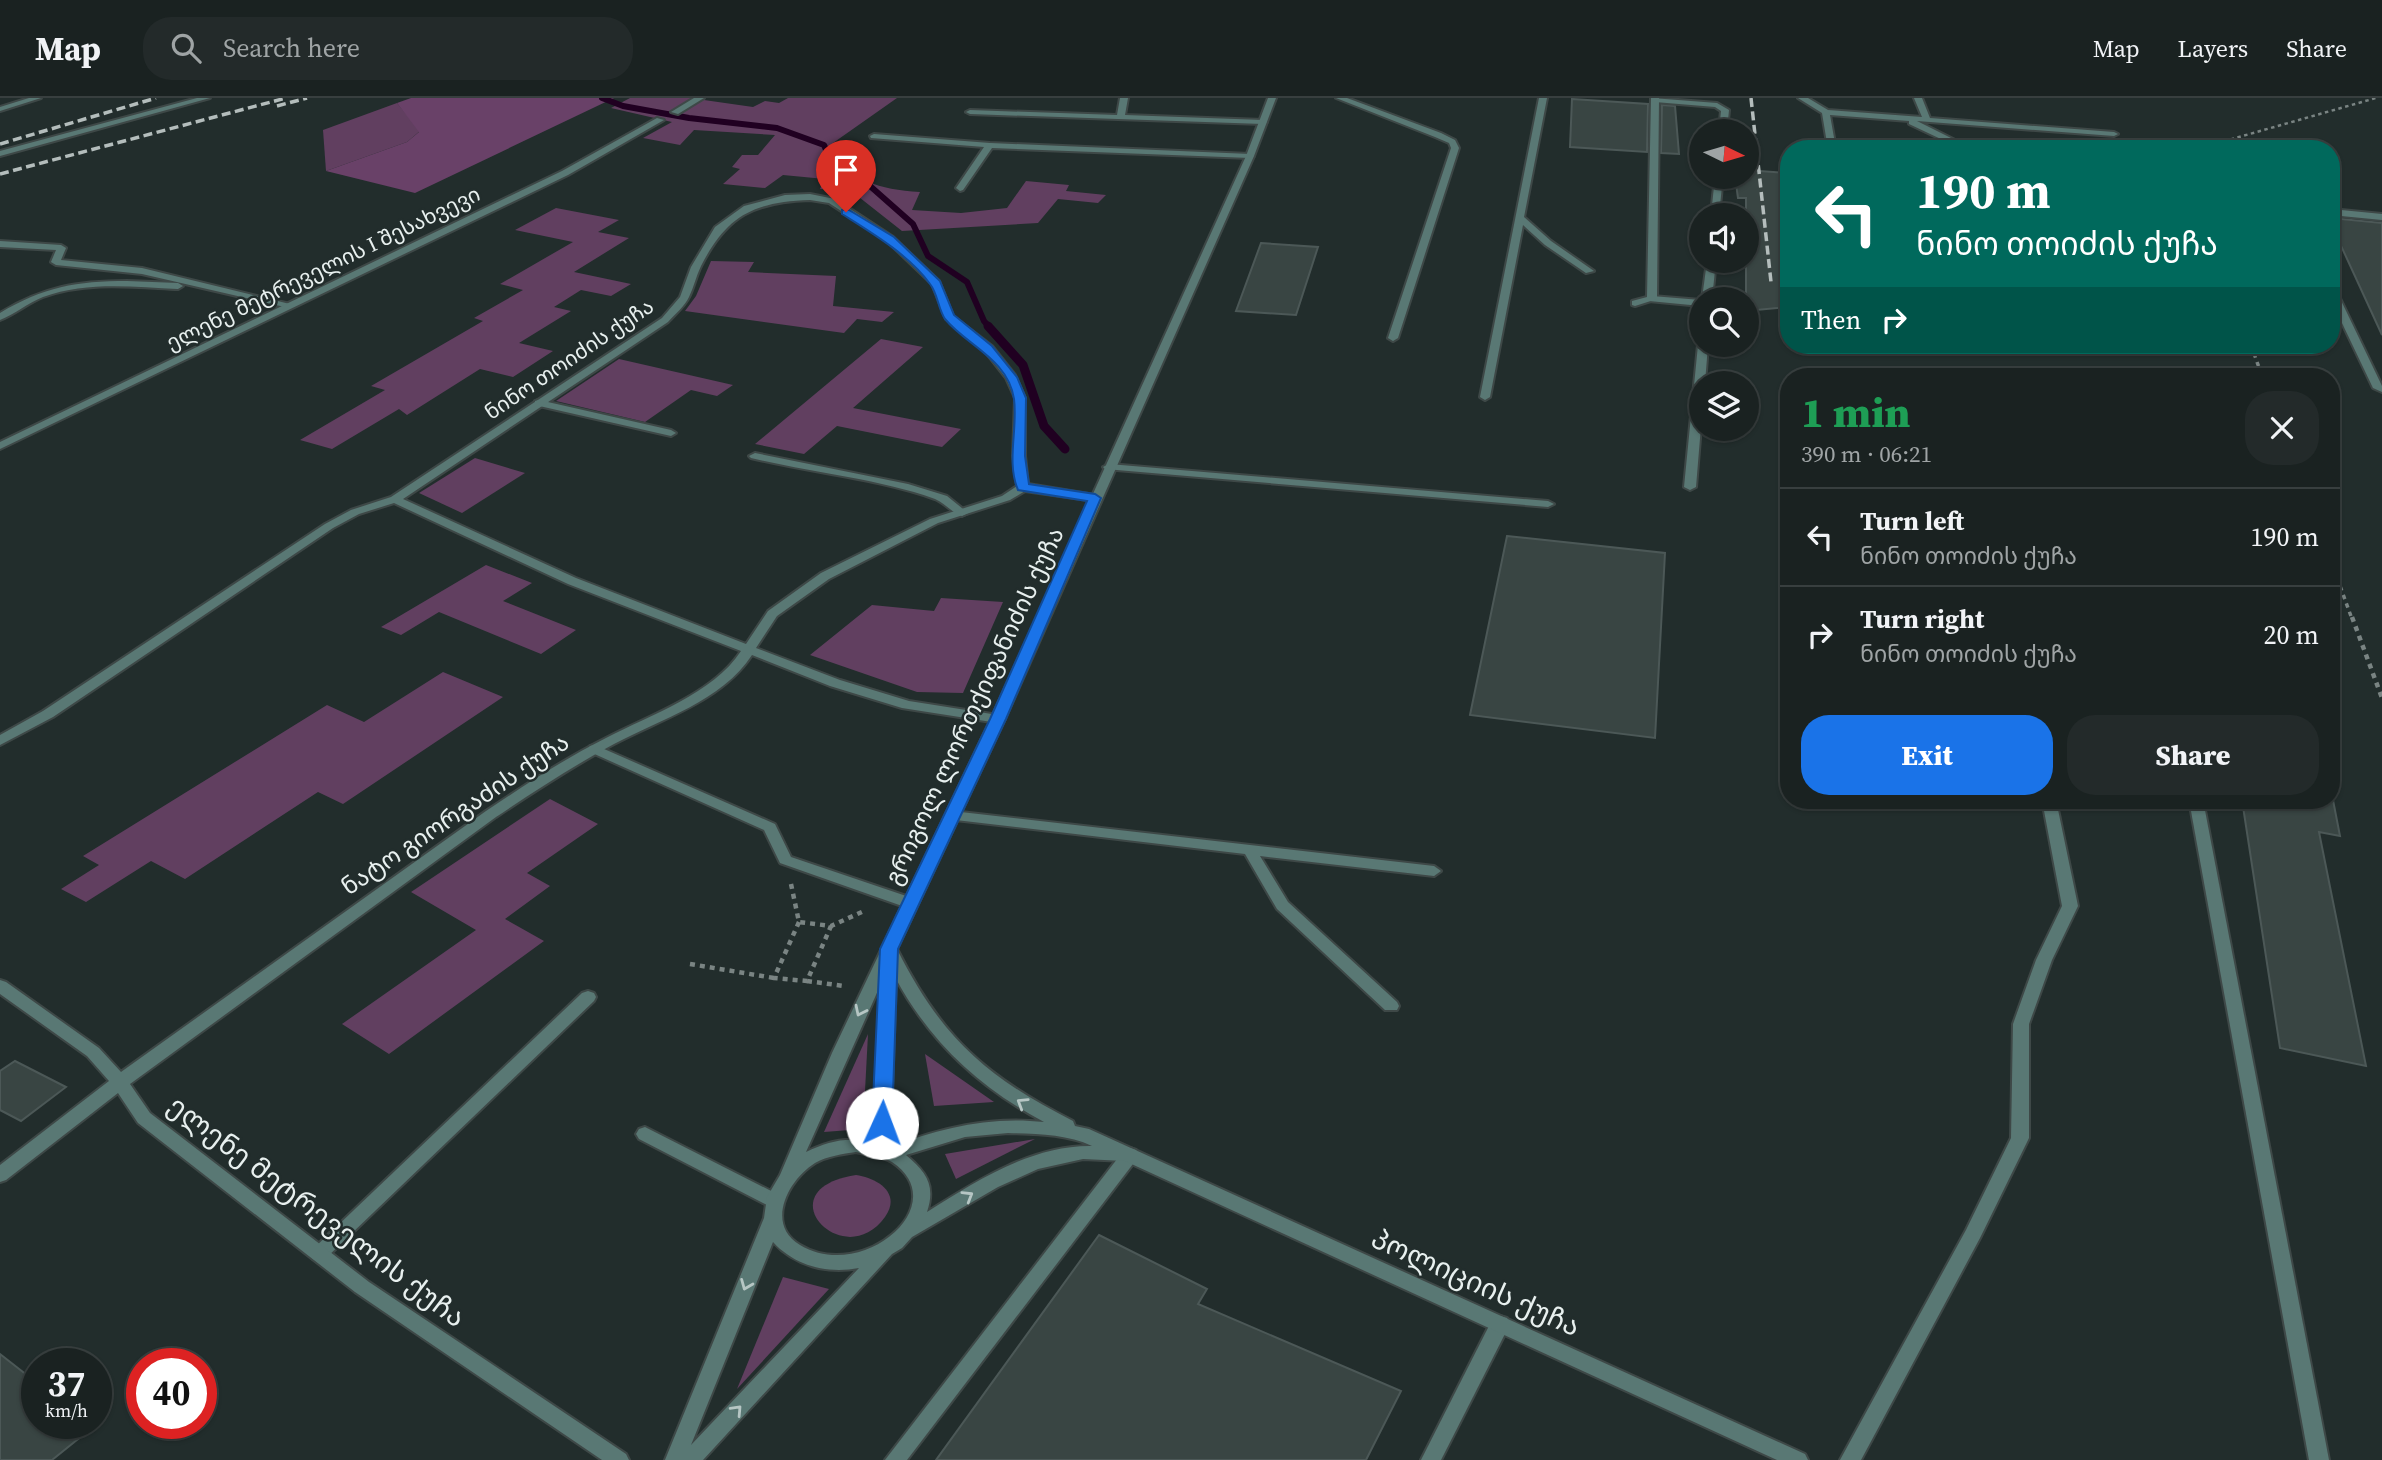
<!DOCTYPE html>
<html lang="en">
<head>
<meta charset="utf-8">
<style>
  body { margin:0; font-family:"Source Serif 4","Noto Sans Georgian",serif; background:#232a2a; color:#f1f3f6; height:100vh; display:flex; flex-direction:column; font-size:26px; white-space:nowrap }
  * { box-sizing:border-box; margin:0 }
  p { font-size:23px; color:#9fa4a5 }
  .icon { flex:none; width:38px; height:38px; fill:none; stroke:currentColor; stroke-width:2; stroke-linecap:round; stroke-linejoin:round }
  .map { position:relative; flex:1; overflow:hidden }
  .sheet { position:absolute; left:1780px; top:270px; width:560px; height:441px; display:flex; flex-direction:column; background:#1a2221; border-radius:28px; box-shadow:0 2px 5px #0004,0 0 0 2px #383f3f }
  .sheet>* { flex:none }
  .guide { position:absolute; left:1780px; top:42px; width:560px; height:214px; border-radius:28px; box-shadow:0 2px 5px #0004,0 0 0 2px #383f3f; background:#00695c; color:#fff; overflow:hidden }
  .needle { width:46px; rotate:95deg }
  .fabs { position:absolute; left:1689px; top:21px; display:grid; gap:14px }
  .fabs a { display:grid; place-items:center; width:70px; height:70px; border-radius:50%; background:#1a2221; box-shadow:0 2px 5px #0004,0 0 0 2px #383f3f; font-size:35px }
  .speed { position:absolute; left:21px; top:1250px; display:flex; gap:14px; font-size:35px; font-weight:700; text-align:center }
  .speed>* { display:grid; place-content:center; width:91px; height:91px; border-radius:50%; background:#1a2221; box-shadow:0 2px 5px #0004,0 0 0 2px #383f3f; line-height:1 }
  .speed small { font-size:18px; font-weight:400 }
  .speed .limit { border:10px solid #d22; background:#fff; color:#111 }
  .pin { position:absolute; display:grid; place-items:center; width:60px; height:60px; color:#fff; margin:-72px -30px; border-radius:50% 50% 50% 0; rotate:-45deg; box-shadow:0 0 7px #0007 }
  .pin .icon { rotate:45deg }
  .me { position:absolute; width:77px; margin:-38px; rotate:2deg; stroke-linejoin:round; filter:drop-shadow(0 0 5px #0008) }
  .turn { display:flex; align-items:center; gap:24px; height:147px; padding:0 21px; font-size:32px }
  .turn .icon { width:91px; height:91px; stroke-width:2.5 }
  .turn b { display:block; font-size:49px; line-height:60px }
  .then { display:flex; align-items:center; height:66px; padding:0 21px; background:#0003; gap:14px; font-size:26px }
  .round { display:grid; place-items:center; flex:none; width:74px; height:74px; border-radius:28px; background:#232a2a }
  .summary { display:flex; align-items:center; justify-content:space-between; height:119px; padding:0 21px }
  h1 { font-size:42px; font-weight:800; line-height:52px; color:#1e9e55 }
  .cta { display:flex; gap:14px; margin-top:auto; padding:14px 21px }
  .cta a { flex:1; height:80px; border-radius:28px; background:#1a73e8; color:#fff; font-size:28px; font-weight:800; line-height:80px; text-align:center }
  .cta a+a { background:#232a2a; color:#f1f3f6 }
  ul { padding:0; list-style:none }
  li { display:flex; align-items:center; gap:21px; height:98px; padding:0 21px; border-top:2px solid #383f3f }
  li div { flex:1 }
  li b { display:block; font-size:26px }
  li em { font-style:normal }
  header { display:flex; align-items:center; gap:42px; box-sizing:border-box; height:98px; padding:0 35px; background:#1a2221; border-bottom:2px solid #383f3f }
  header strong { font-size:33px }
  nav { display:flex; gap:38px; margin-inline-start:auto; font-size:24px }
  .search { width:490px; height:63px; background:#232a2a; display:flex; align-items:center; gap:18px; box-sizing:border-box; padding:0 24px; border-radius:28px; color:#9fa4a5; font-size:26px }
  .map>svg:first-child { display:block }
  .green { fill:#613f60 }
  .forest { fill:#694168 }
  .lines { fill:none; stroke-linecap:round; stroke-linejoin:round }
  .stream-far1 { stroke:#200021; stroke-width:6 }
  .stream { stroke:#200021; stroke-width:9 }
  .building { fill:#394543; stroke:#4c5857; stroke-width:2 }
  .service-casing { stroke:#3e4847; stroke-width:4 }
  .minor-casing { stroke:#3e4847; stroke-width:4 }
  .tertiary-casing { stroke:#3e4847; stroke-width:4 }
  .path-far2 { stroke:#7a8483; stroke-width:2.5; stroke-dasharray:3.5 3.5; stroke-linecap:butt }
  .path-far1 { stroke:#7a8483; stroke-width:3.5; stroke-dasharray:4.5 4.5; stroke-linecap:butt }
  .path { stroke:#7a8483; stroke-width:4.5; stroke-dasharray:5 5; stroke-linecap:butt }
  .service { fill:#597874; fill-rule:evenodd }
  .minor { fill:#597874; fill-rule:evenodd }
  .tertiary { fill:#597874; fill-rule:evenodd }
  .rail { stroke:#b4bdbc; stroke-width:3.5; stroke-dasharray:9 4.5; stroke-linecap:butt }
  .oneway { stroke:#b6c6c4 }
  .route { fill:#1a73e8; stroke:#114b97; stroke-width:2 }
  .labels { text-anchor:middle; dominant-baseline:central; stroke-width:5; stroke-linejoin:round; paint-order:stroke }
  .far-street-label { font-size:21px; fill:#e8f0ef; stroke:#222d2c }
  .street-label { font-size:24px; fill:#e8f0ef; stroke:#222d2c }
  .near-street-label { font-size:28px; fill:#e8f0ef; stroke:#222d2c }
</style>
</head>
<body>
<header>
<strong>Map</strong>
<div class="search"><svg class="icon" aria-label="search" viewBox="0 0 24 24"><circle cx="10" cy="10" r="6"/><path d="M15 15l6 6"/></svg>Search here</div>
<nav><a>Map</a><a>Layers</a><a>Share</a></nav>
</header>
<div class="map">
<svg width="2382" height="1362" viewBox="0 0 2382 1362">
  <rect width="100%" height="100%" fill="#222d2c"/>
  <g class="green">
    <path d="M 630,0 L 690,0 L 753,9 L 765,3 L 779,5 L 788,0 L 897,0 L 833,45 C 852,85 878,91 920,94 L 912,112 L 961,115 L 1007,110 L 1026,83 L 1069,87 L 1066,93 L 1106,97 L 1098,105 L 1058,101 L 1038,125 L 902,133 L 850,92 L 820,91 L 825,81 L 783,77 L 765,90 L 723,86 L 740,71 L 732,69 L 742,57 L 758,57 L 775,37 L 694,32 L 680,47 L 643,40 L 672,24 L 611,10 Z"/>
    <path d="M 397,5 L 420,33 L 407,44 L 326,73 L 323,32 Z"/>
    <path d="M 556,110 L 619,122 L 598,134 L 629,140 L 574,174 L 631,186 L 611,198 L 581,192 L 554,209 L 571,213 L 519,245 L 553,253 L 513,279 L 480,271 L 407,317 L 399,311 L 332,351 L 300,342 L 385,292 L 371,288 L 483,223 L 474,220 L 523,192 L 500,186 L 573,144 L 515,132 Z"/>
    <path d="M 711,163 L 754,164 L 748,174 L 836,178 L 833,208 L 894,214 L 882,224 L 857,221 L 844,235 L 685,213 L 696,198 Z"/>
    <path d="M 881,241 L 923,249 L 853,310 L 961,331 L 942,349 L 837,328 L 804,356 L 755,346 Z"/>
    <path d="M 619,261 L 733,287 L 717,298 L 691,292 L 645,324 L 556,303 Z"/>
    <path d="M 475,360 L 525,375 L 462,415 L 419,395 Z"/>
    <path d="M 486,467 L 532,485 L 503,503 L 576,532 L 541,556 L 439,514 L 401,537 L 381,529 Z"/>
    <path d="M 941,500 L 1003,504 L 963,595 L 917,594 L 810,557 L 872,507 L 934,513 Z"/>
    <path d="M 443,574 L 503,599 L 343,706 L 318,694 L 185,781 L 151,763 L 86,804 L 61,791 L 99,767 L 83,758 L 327,607 L 364,624 Z"/>
    <path d="M 550,701 L 598,726 L 527,775 L 550,788 L 505,821 L 544,843 L 389,956 L 342,926 L 476,832 L 411,794 Z"/>
    <path d="M 868,936 L 863,1031 L 824,1034 Z"/>
    <path d="M 925,956 L 994,1004 L 934,1008 Z"/>
    <path d="M 1035,1041 L 956,1081 L 945,1056 Z"/>
    <path d="M 856,1077 C 877,1080 902,1095 885,1119 C 843,1177 763,1091 856,1077 Z"/>
    <path d="M 783,1179 L 829,1191 L 737,1291 Z"/>
  </g>
  <path class="forest" d="M 411,0 L 614,0 L 415,95 L 326,73 L 407,44 L 419,34 L 397,5 Z"/>
  <g class="lines">
    <path class="stream-far1" d="M 602,0 L 623,8 L 689,20 L 777,30 L 824,47 L 834,70 L 870,88 L 913,126 L 928,158 L 967,184 L 984,223 L 990,230"/>
    <path class="stream" d="M 988,228 L 1023,267 L 1044,328 L 1065,351"/>
  </g>
  <g class="building">
    <path d="M 1572,1 L 1648,6 L 1647,54 L 1570,49 Z"/>
    <path d="M 1662,7 L 1675,8 L 1679,56 L 1661,55 Z"/>
    <path d="M 1746,72 L 1788,75 L 1788,209 L 1746,213 L 1746,100 L 1738,100 L 1735,79 L 1746,79 Z"/>
    <path d="M 2331,120 L 2382,125 L 2382,237 L 2331,126 Z"/>
    <path d="M 1261,145 L 1318,149 L 1296,217 L 1236,213 Z"/>
    <path d="M 1507,438 L 1665,455 L 1655,640 L 1470,617 Z"/>
    <path d="M 2242,702 L 2333,702 L 2340,738 L 2319,734 L 2366,968 L 2280,950 Z"/>
    <path d="M 15,963 L 66,989 L 21,1023 L 0,1012 L 0,973 Z"/>
    <path d="M 1099,1137 L 1207,1191 L 1198,1206 L 1401,1293 L 1366,1362 L 936,1362 Z"/>
    <path d="M 0,1256 L 37,1285 L 37,1325 L 98,1325 L 52,1362 L 0,1362 Z"/>
  </g>
  <g class="lines">
    <defs>
      <g id="service">
        <path d="M 29,0 L 41,0 L 0,13 L 0,9 Z"/>
        <path d="M 1336,0 L 1347,0 L 1441,35 L 1455,42 L 1459,50 L 1398,240 L 1393,243 L 1388,240 L 1451,50 L 1449,45 L 1435,39 Z"/>
        <path d="M 1539,0 L 1547,0 L 1524,119 L 1551,143 L 1594,173 L 1586,175 L 1545,147 L 1523,127 L 1490,299 L 1485,302 L 1480,299 Z"/>
        <path d="M 1652,0 L 1717,5 L 1729,12 L 1727,33 L 1719,33 L 1721,13 L 1715,9 L 1655,4 L 1651,2 Z"/>
        <path d="M 1798,0 L 1808,0 L 1828,12 L 1922,19 L 1914,0 L 1922,0 L 1930,20 L 2114,34 L 2118,36 L 2114,38 L 1917,23 L 1973,51 L 1962,51 L 1909,26 L 1909,23 L 1830,17 L 1836,51 L 1828,51 L 1822,15 Z"/>
        <path d="M 1715,79 L 1723,79 L 1719,117 L 1711,117 Z"/>
        <path d="M 2331,111 L 2382,116 L 2382,122 L 2331,117 Z"/>
        <path d="M 0,143 L 61,147 L 66,150 L 61,162 L 142,170 L 294,207 L 289,210 L 142,176 L 56,167 L 51,164 L 56,152 L 0,149 Z"/>
        <path d="M 1707,163 L 1716,163 L 1712,201 L 1702,201 Z"/>
        <path d="M 127,183 L 178,185 L 183,188 L 178,191 C 134,189 86,183 43,199 C 28,205 15,216 0,222 L 0,215 C 43,189 77,183 127,183 Z"/>
        <path d="M 2331,189 L 2336,192 L 2382,288 L 2382,294 L 2373,290 L 2331,202 Z"/>
        <path d="M 1652,198 L 1701,202 L 1701,208 L 1649,203 L 1649,199 Z"/>
        <path d="M 1701,244 L 1701,247 L 1708,247 L 1705,285 L 1701,285 L 1701,328 L 1696,389 L 1690,392 L 1684,389 L 1698,247 Z"/>
        <path d="M 1994,247 L 2019,247 L 2020,248 C 2014,253 2000,252 1994,247 Z"/>
        <path d="M 539,302 L 671,332 L 676,335 L 671,338 L 535,307 L 535,303 Z"/>
        <path d="M 755,355 L 908,386 L 947,398 L 968,415 L 962,418 C 952,415 945,405 935,401 C 876,380 812,375 751,360 L 749,358 Z"/>
        <path d="M 1109,366 L 1548,403 L 1554,406 L 1548,409 L 1105,371 L 1103,369 Z"/>
        <path d="M 595,647 L 775,726 L 791,759 L 915,801 L 918,805 L 915,809 L 905,809 L 780,765 L 764,732 L 590,654 L 588,651 L 590,648 Z"/>
        <path d="M 2042,702 L 2056,702 L 2078,808 L 2052,862 L 2029,926 L 2029,1040 L 1980,1140 L 1861,1362 L 1840,1362 L 1966,1132 L 2011,1040 L 2013,926 L 2036,862 L 2062,808 Z"/>
        <path d="M 2189,702 L 2203,702 L 2329,1362 L 2309,1362 Z"/>
        <path d="M 952,713 L 1434,768 L 1441,773 L 1434,778 L 1260,758 L 1288,804 L 1397,904 L 1399,908 L 1397,912 L 1385,912 L 1277,811 L 1245,756 L 947,721 L 945,718 L 947,715 Z"/>
        <path d="M 588,893 L 594,895 L 596,899 L 594,903 L 325,1161 L 319,1163 L 313,1161 L 310,1156 L 313,1151 L 582,895 Z"/>
        <path d="M 645,1029 L 779,1097 L 782,1102 L 779,1107 L 773,1109 L 767,1107 L 639,1041 L 636,1036 L 639,1031 Z"/>
        <path d="M 1130,1050 L 1136,1052 L 1139,1057 L 1136,1062 L 907,1362 L 885,1362 L 1124,1052 Z"/>
        <path d="M 1500,1218 L 1507,1220 L 1510,1226 L 1441,1362 L 1421,1362 L 1493,1220 Z"/>
      </g>
      <g id="minor">
        <path d="M 197,0 L 210,0 L 0,58 L 0,53 Z"/>
        <path d="M 694,0 L 704,0 L 678,16 L 671,14 Z"/>
        <path d="M 1120,0 L 1128,0 L 1125,17 L 1263,22 L 1267,24 L 1263,26 L 970,16 L 966,14 L 970,12 L 1117,17 Z"/>
        <path d="M 1651,0 L 1659,0 L 1657,201 L 1635,208 L 1632,207 L 1632,203 L 1647,199 Z"/>
        <path d="M 657,20 L 664,22 L 568,77 L 0,351 L 0,344 L 562,73 Z"/>
        <path d="M 874,36 L 990,45 L 1250,56 L 1254,58 L 1250,60 L 992,50 L 963,92 L 960,93 L 956,90 L 984,49 L 871,40 L 870,38 Z"/>
        <path d="M 810,96 L 835,101 L 893,139 L 939,183 L 953,218 L 992,248 L 1015,277 L 1025,300 L 1025,358 L 1028,386 L 1095,397 L 1101,400 L 1095,403 L 1025,393 L 1010,402 L 938,425 L 829,481 L 777,518 L 756,550 L 840,582 L 909,603 L 998,617 L 1003,618 L 1005,621 L 1003,624 L 998,625 L 902,610 L 830,588 L 752,557 C 722,603 661,621 614,646 C 573,668 535,693 496,719 L 130,986 L 150,1015 L 369,1184 L 626,1356 L 629,1362 L 602,1362 L 355,1194 L 138,1025 L 118,995 L 6,1082 L 0,1084 L 0,1067 L 109,983 L 87,958 L 0,896 L 0,882 L 6,884 L 99,950 L 121,974 L 486,713 C 525,687 564,661 606,640 C 650,617 713,596 741,553 L 568,486 L 394,405 L 359,416 L 333,430 L 53,619 L 0,647 L 0,637 L 43,613 L 325,426 L 351,412 L 391,399 L 662,220 L 680,199 L 691,169 L 715,129 L 744,108 L 785,97 ZM 810,102 L 829,105 L 887,143 L 932,186 L 946,221 L 984,252 L 1006,280 L 1015,300 L 1013,358 L 1017,388 L 1002,398 L 930,421 L 821,475 L 768,513 L 746,546 L 576,480 L 403,401 L 668,224 C 675,216 685,208 689,199 C 694,189 696,178 701,168 C 727,117 754,104 810,102 Z"/>
      </g>
      <path id="tertiary" d="M 1268,0 L 1276,0 L 1254,58 L 1005,621 L 897,851 C 941,939 986,979 1073,1023 L 1075,1028 L 1089,1031 L 1805,1356 L 1808,1362 L 1777,1362 L 1125,1063 L 1083,1061 L 1038,1071 L 998,1089 L 912,1139 L 902,1150 L 892,1156 L 703,1362 L 665,1362 L 764,1120 L 767,1099 L 780,1077 L 832,955 L 991,621 L 1246,58 ZM 896,881 C 931,945 980,990 1044,1024 C 989,1018 941,1030 890,1049 ZM 880,888 L 873,1045 C 849,1038 829,1043 806,1054 ZM 1008,1035 C 1036,1036 1067,1036 1092,1048 C 1032,1047 976,1083 927,1114 C 936,1087 926,1074 906,1057 L 965,1039 ZM 856,1054 C 867,1057 882,1058 892,1064 C 955,1106 863,1185 800,1147 C 765,1126 788,1082 815,1065 C 828,1058 842,1056 856,1054 ZM 773,1144 C 795,1168 827,1176 859,1170 L 691,1347 Z"/>
    </defs>
    <use href="#service" class="service-casing"/>
    <use href="#minor" class="minor-casing"/>
    <use href="#tertiary" class="tertiary-casing"/>
    <path class="path-far2" d="M 2197,51 L 2376,0"/>
    <g class="path-far1">
      <path d="M 2251,247 L 2262,278"/>
      <path d="M 2331,463 L 2352,521"/>
    </g>
    <g class="path">
      <path d="M 2352,519 L 2382,600"/>
      <path d="M 791,786 L 799,824 L 831,828 L 864,813"/>
      <path d="M 799,824 L 774,880 L 807,883 L 831,828"/>
      <path d="M 690,866 L 774,880"/>
      <path d="M 807,883 L 844,888"/>
    </g>
    <use href="#service" class="service"/>
    <use href="#minor" class="minor"/>
    <use href="#tertiary" class="tertiary"/>
    <g class="rail">
      <path d="M 1751,0 L 1771,184"/>
      <path d="M 277,8 L 307,0"/>
      <path d="M 0,46 L 156,0"/>
      <path d="M 0,76 L 286,0"/>
    </g>
  </g>
  <defs><path id="oneway-chevron" d="M-2-3.5L2.5 0L-2 3.5" fill="none" stroke-width="1.6" stroke-linecap="round" stroke-linejoin="round" transform="scale(1.75)"/></defs>
  <g class="oneway">
    <use href="#oneway-chevron" transform="translate(860 913) rotate(116)"/>
    <use href="#oneway-chevron" transform="translate(1022 1005) rotate(-148)"/>
    <use href="#oneway-chevron" transform="translate(968 1098) rotate(-31)"/>
    <use href="#oneway-chevron" transform="translate(746 1187) rotate(112)"/>
    <use href="#oneway-chevron" transform="translate(737 1312) rotate(-47)"/>
  </g>
  <path class="route" d="M 842,112 L 849,112 L 894,139 L 940,183 L 954,217 L 992,248 L 1017,279 L 1026,300 L 1025,358 L 1029,386 L 1095,396 L 1101,400 L 1006,621 L 898,851 L 892,1025 L 889,1030 L 882,1032 L 875,1030 L 872,1025 L 880,851 L 990,621 L 1087,403 L 1018,392 C 1006,364 1018,331 1014,301 C 1008,261 966,247 945,221 C 938,211 938,196 930,186 C 909,157 872,135 842,116 Z"/>
  <g class="labels">
    <g class="far-street-label">
      <text transform="translate(323 170) rotate(-26)">ელენე მეტრეველის I შესახვევი</text>
      <text transform="translate(569 261) rotate(-34)">ნინო თოიძის ქუჩა</text>
    </g>
    <g class="street-label">
      <text transform="translate(974 608) rotate(-65)">გრიგოლ ლორთქიფანიძის ქუჩა</text>
      <text transform="translate(455 716) rotate(-34)">ნატო გიორგაძის ქუჩა</text>
    </g>
    <g class="near-street-label">
      <text transform="translate(317 1113) rotate(37)">ელენე მეტრეველის ქუჩა</text>
      <text transform="translate(1476 1184) rotate(24)">პოლიციის ქუჩა</text>
    </g>
  </g>
</svg>
<div class="fabs">
<a><svg class="needle" viewBox="-14 -14 28 28"><path d="M0-13l5 13h-10z" fill="#e53935"/><path d="M0 13l5-13h-10z" fill="#9fa4a5"/></svg></a>
<a><svg class="icon" aria-label="sound" viewBox="0 0 24 24"><path d="M4 9h4l5-4v14l-5-4H4zM17 9q2 3 0 6"/></svg></a>
<a><svg class="icon" aria-label="search" viewBox="0 0 24 24"><circle cx="10" cy="10" r="6"/><path d="M15 15l6 6"/></svg></a>
<a><svg class="icon" aria-label="layers" viewBox="0 0 24 24"><path d="M12 4l9 5-9 5-9-5zM3 14l9 5 9-5"/></svg></a>
</div>
<div class="speed"><div>37<small>km/h</small></div><div class="limit">40</div></div>
<div class="pin" style="left:846px;top:114px;background:#d93025"><svg class="icon" aria-label="arrive" viewBox="0 0 24 24"><path d="M6 21V4h12l-3 4 3 4H6"/></svg></div>
<svg class="me" style="left:882px;top:1025px" viewBox="-20 -20 40 40"><circle r="19" fill="#fff"/><path d="M0-13L10 11 0 6-10 11z" fill="#1a73e8"/></svg>
<div class="guide">
<div class="turn"><svg class="icon" aria-label="left" viewBox="0 0 24 24"><path d="M17 20v-9H6M10 6l-5 5 5 5"/></svg><div><b>190 m</b>ნინო თოიძის ქუჩა</div></div>
<div class="then">Then<svg class="icon" aria-label="right" viewBox="0 0 24 24"><path d="M7 20v-9h11M14 6l5 5-5 5"/></svg></div>
</div>
<section class="sheet">
<div class="summary"><div><h1>1 min</h1><p>390 m · 06:21</p></div><a class="round"><svg class="icon" aria-label="close" viewBox="0 0 24 24"><path d="M6 6l12 12M18 6L6 18"/></svg></a></div>
<ul>
<li><svg class="icon" aria-label="left" viewBox="0 0 24 24"><path d="M17 20v-9H6M10 6l-5 5 5 5"/></svg><div><b>Turn left</b><p>ნინო თოიძის ქუჩა</p></div><em>190 m</em></li>
<li><svg class="icon" aria-label="right" viewBox="0 0 24 24"><path d="M7 20v-9h11M14 6l5 5-5 5"/></svg><div><b>Turn right</b><p>ნინო თოიძის ქუჩა</p></div><em>20 m</em></li>
</ul>
<div class="cta"><a>Exit</a><a>Share</a></div>
</section>
</div>
</body>
</html>
